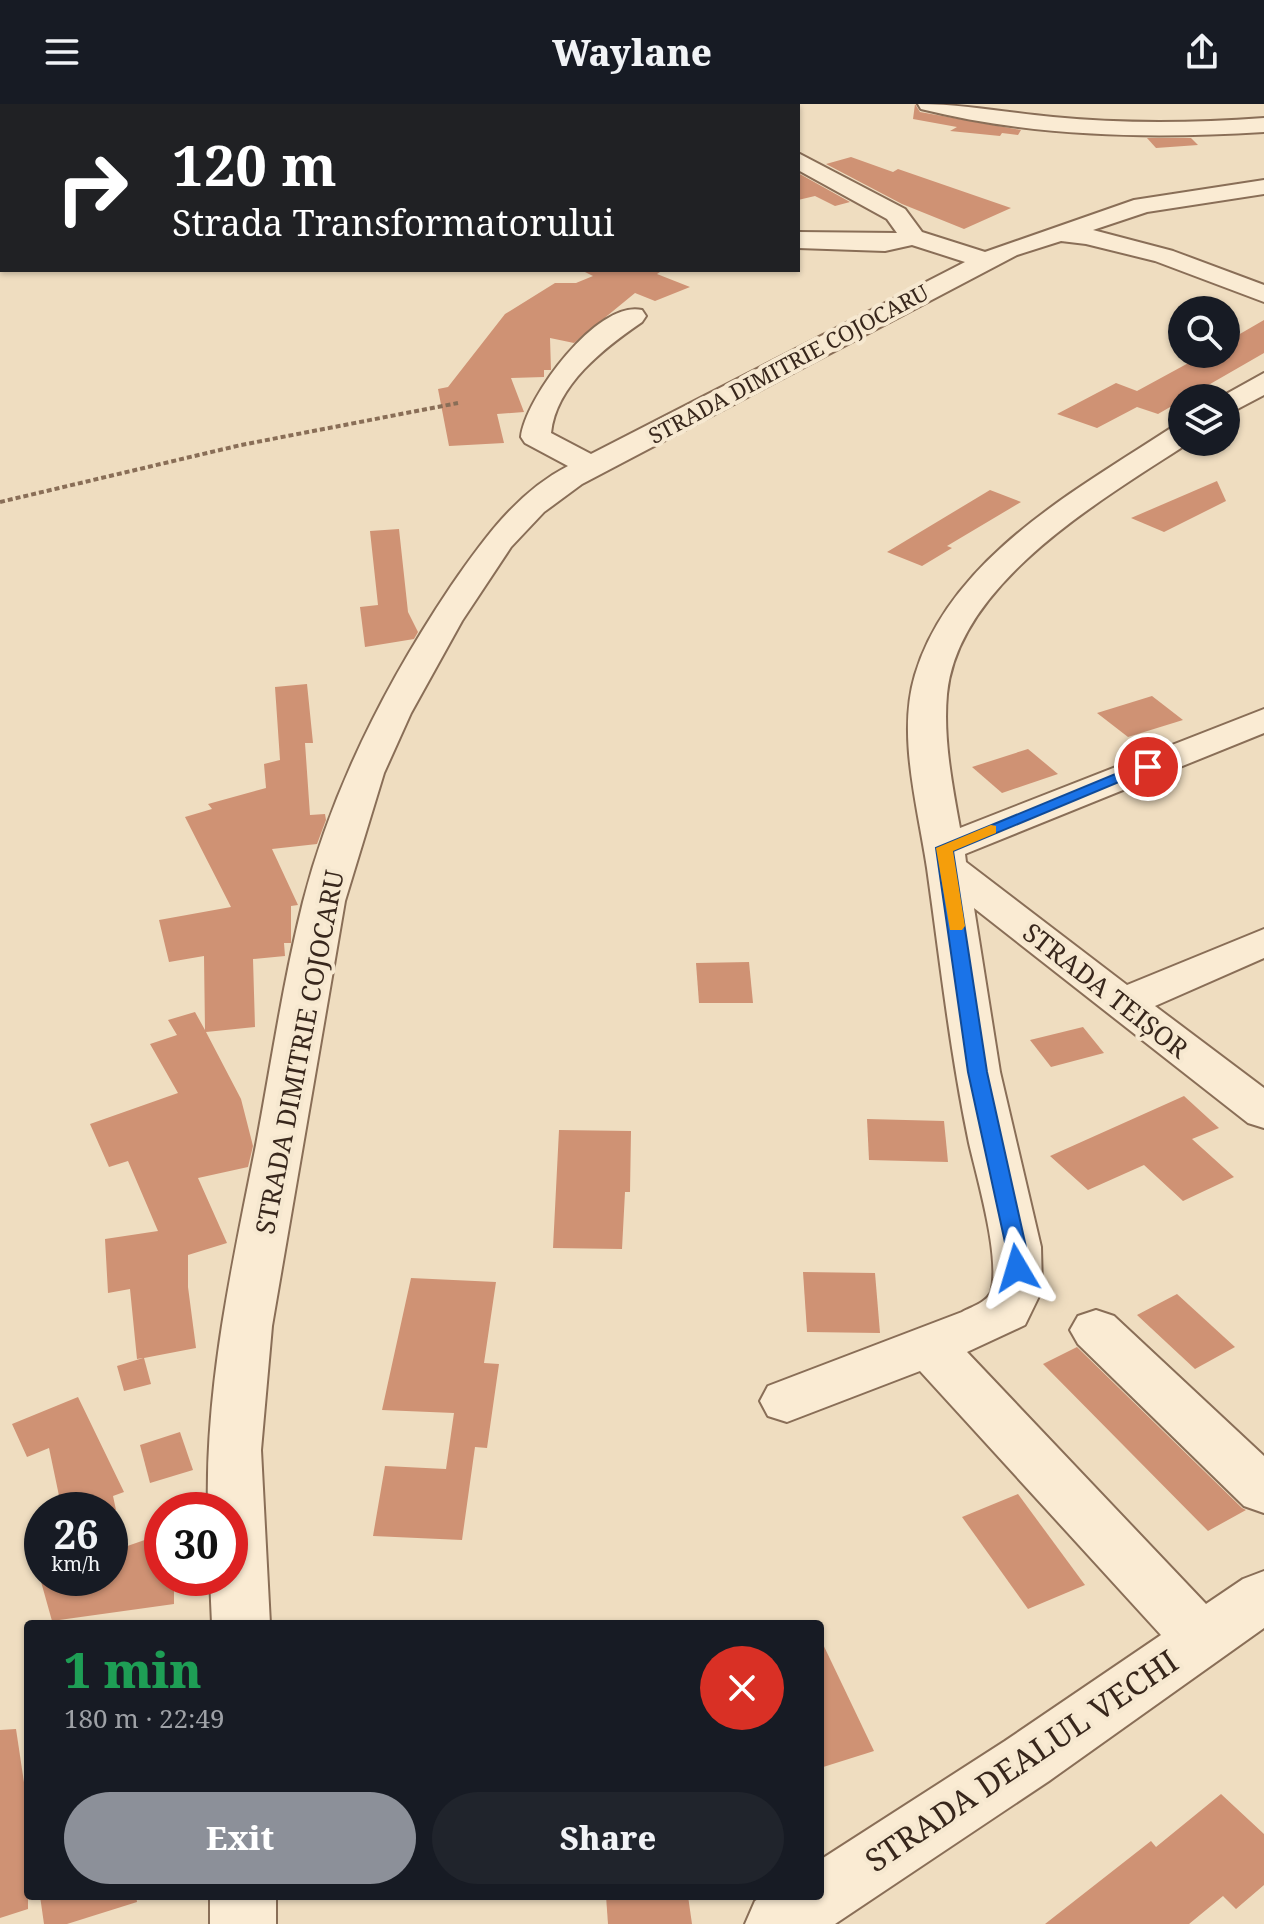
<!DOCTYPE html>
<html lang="en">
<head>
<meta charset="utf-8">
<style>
  body { margin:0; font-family:"Noto Serif",serif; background:#20242c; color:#f1f3f6; height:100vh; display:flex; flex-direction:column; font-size:30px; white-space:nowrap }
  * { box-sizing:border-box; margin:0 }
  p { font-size:26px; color:#9ea1a6 }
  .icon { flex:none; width:44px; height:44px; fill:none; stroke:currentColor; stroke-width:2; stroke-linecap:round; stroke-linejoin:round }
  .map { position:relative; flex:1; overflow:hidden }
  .details { position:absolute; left:24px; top:1516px; width:800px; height:280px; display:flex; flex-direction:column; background:#171b24; border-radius:8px; box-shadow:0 2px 6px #0004 }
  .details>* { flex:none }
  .banner { position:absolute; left:0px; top:0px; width:800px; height:168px; box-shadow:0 2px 6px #0004; background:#202124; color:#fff; overflow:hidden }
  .fabs { position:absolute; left:1168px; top:192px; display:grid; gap:16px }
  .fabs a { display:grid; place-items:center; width:72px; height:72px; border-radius:50%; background:#171b24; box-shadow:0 2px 6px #0004; font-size:40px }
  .speed { position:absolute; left:24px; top:1388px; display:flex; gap:16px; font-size:40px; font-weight:700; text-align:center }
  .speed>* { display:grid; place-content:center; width:104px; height:104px; border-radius:50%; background:#171b24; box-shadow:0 2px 6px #0004; line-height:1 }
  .speed small { font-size:20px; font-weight:400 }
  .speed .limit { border:12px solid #d22; background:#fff; color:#111 }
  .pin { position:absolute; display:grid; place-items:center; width:68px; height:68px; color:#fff; margin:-34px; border:4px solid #fff; border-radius:50%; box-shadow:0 2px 8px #0007 }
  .me { position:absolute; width:88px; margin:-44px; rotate:353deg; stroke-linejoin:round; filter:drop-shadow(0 0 6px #0008) }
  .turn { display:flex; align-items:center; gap:28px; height:168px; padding:0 40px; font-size:36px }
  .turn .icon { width:104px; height:104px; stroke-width:2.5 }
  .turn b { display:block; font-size:56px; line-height:68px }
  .round { display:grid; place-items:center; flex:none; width:84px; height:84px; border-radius:42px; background:#20242c }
  .overview { display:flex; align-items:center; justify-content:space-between; height:136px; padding:0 40px }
  h1 { font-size:48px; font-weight:800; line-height:60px; color:#1e9e55 }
  .cta { display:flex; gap:16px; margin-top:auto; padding:16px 40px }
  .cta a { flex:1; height:92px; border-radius:48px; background:#8c9099; color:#fff; font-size:32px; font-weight:800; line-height:92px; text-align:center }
  .cta a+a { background:#20242c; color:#f1f3f6 }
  header { display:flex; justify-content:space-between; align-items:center; height:104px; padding:0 40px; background:#171b24; font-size:36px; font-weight:800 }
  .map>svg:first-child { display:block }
  .building { fill:#cf9274 }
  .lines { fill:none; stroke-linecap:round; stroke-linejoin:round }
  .minor-casing { stroke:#896e57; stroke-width:4 }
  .path { stroke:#896e57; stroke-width:4; stroke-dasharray:5 3; stroke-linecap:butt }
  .minor { fill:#faebd3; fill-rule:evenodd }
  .route { fill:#1a73e8; stroke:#114b97; stroke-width:2 }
  .slow { fill:#f59e0b }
  .labels { text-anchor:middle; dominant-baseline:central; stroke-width:8; stroke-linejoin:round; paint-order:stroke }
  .far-street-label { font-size:22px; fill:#38271c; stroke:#f6e8d0 }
  .street-label { font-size:26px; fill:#38271c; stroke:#f6e8d0 }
  .near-street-label { font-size:32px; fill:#38271c; stroke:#f6e8d0 }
</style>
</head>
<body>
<header><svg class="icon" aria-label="menu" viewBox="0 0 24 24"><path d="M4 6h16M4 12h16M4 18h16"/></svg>Waylane<svg class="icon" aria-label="share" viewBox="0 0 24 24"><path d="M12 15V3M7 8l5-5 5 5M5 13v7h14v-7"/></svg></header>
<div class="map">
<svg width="1264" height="1820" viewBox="0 0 1264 1820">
  <rect width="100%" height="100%" fill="#efddc0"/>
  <g class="building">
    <path d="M 915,0 L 920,8 L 1021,26 L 1018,31 L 1002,29 L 1000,32 L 950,27 L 957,23 L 913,15 Z"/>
    <path d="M 1147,34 L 1191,34 L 1198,41 L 1156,44 Z"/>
    <path d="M 851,53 L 893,68 L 898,65 L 1011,104 L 964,125 L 902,100 L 826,60 Z"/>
    <path d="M 798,69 L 850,98 L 835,102 L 815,92 L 798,96 Z"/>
    <path d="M 581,166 L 663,166 L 657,170 L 690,183 L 655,197 L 635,189 L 574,239 L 550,234 L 551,266 L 544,266 L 544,273 L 511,274 L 524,308 L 497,310 L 504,339 L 449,342 L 438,285 L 448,283 L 505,210 L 555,179 L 576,179 L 593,172 Z"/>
    <path d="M 1264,216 L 1264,249 L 1158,310 L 1137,303 L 1097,324 L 1057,310 L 1116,279 L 1137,287 L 1205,250 L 1226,250 L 1226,238 Z"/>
    <path d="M 1217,377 L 1226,397 L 1164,428 L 1131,414 Z"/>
    <path d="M 990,386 L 1021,398 L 947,442 L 952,444 L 922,462 L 887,448 Z"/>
    <path d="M 399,425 L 408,508 L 418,528 L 414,535 L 365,543 L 360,503 L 378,501 L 370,427 Z"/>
    <path d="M 307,580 L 313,639 L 305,639 L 310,711 L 325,710 L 326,716 L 317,740 L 272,745 L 298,801 L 291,802 L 291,839 L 284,839 L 285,852 L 253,855 L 255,923 L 206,928 L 241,995 L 253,1042 L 248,1063 L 198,1074 L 227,1139 L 188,1151 L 188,1183 L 196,1244 L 144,1254 L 151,1280 L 124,1287 L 117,1262 L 143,1254 L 137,1255 L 130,1185 L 108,1189 L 105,1135 L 158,1127 L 128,1057 L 109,1063 L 90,1020 L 178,989 L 150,940 L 177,931 L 168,916 L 195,908 L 205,926 L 204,852 L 169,858 L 159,816 L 231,803 L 185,713 L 212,705 L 208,700 L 266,684 L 264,660 L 280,656 L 275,583 Z"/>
    <path d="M 1152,592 L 1183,616 L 1128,633 L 1097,609 Z"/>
    <path d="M 1028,645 L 1058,670 L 1002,689 L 972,663 Z"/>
    <path d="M 749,858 L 753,899 L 699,899 L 696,859 Z"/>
    <path d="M 1083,923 L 1104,949 L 1051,963 L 1030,936 Z"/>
    <path d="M 1184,992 L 1219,1024 L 1192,1035 L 1234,1073 L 1183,1097 L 1144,1061 L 1088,1086 L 1050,1052 Z"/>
    <path d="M 867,1015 L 944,1017 L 948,1058 L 869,1056 Z"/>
    <path d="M 559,1026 L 631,1027 L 630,1088 L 625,1088 L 622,1145 L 553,1144 Z"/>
    <path d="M 803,1168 L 875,1169 L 880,1229 L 807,1228 Z"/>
    <path d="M 411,1174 L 496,1178 L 484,1259 L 499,1260 L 487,1344 L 475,1343 L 462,1436 L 373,1432 L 385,1362 L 446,1365 L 454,1309 L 382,1306 Z"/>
    <path d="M 1177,1190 L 1235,1243 L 1195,1265 L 1137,1211 Z"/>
    <path d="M 1077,1243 L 1242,1404 L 1246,1406 L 1208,1427 L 1043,1260 Z"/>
    <path d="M 78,1293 L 124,1388 L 113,1392 L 116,1406 L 62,1406 L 49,1344 L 27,1353 L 12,1320 Z"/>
    <path d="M 180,1328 L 193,1366 L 150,1379 L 140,1341 Z"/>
    <path d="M 1018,1390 L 1085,1481 L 1028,1505 L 962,1413 Z"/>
    <path d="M 162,1430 L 162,1474 L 174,1474 L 174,1500 L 52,1517 L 40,1474 L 110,1474 L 110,1448 Z"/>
    <path d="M 820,1534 L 874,1647 L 820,1664 Z"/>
    <path d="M 16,1625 L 28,1705 L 28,1805 L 0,1814 L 0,1626 Z"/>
    <path d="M 1221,1690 L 1264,1730 L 1264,1781 L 1236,1805 L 1223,1792 L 1189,1820 L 1045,1820 L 1151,1737 L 1156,1743 Z"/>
    <path d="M 40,1792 L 136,1792 L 137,1798 L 67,1820 L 44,1820 Z"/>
    <path d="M 606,1792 L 688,1792 L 692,1820 L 608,1820 Z"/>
  </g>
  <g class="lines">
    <defs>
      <g id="minor">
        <path d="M 664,0 L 688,0 L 689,2 L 665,2 Z"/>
        <path d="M 918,0 C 964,0 1008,9 1053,13 C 1124,20 1194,19 1264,14 L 1264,28 C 1149,35 1033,33 921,5 Z"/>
        <path d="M 798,49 L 905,105 L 922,128 L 985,148 L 1134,96 L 1264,76 L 1264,90 L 1147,108 L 1093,126 L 1173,147 L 1264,181 L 1264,198 L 1155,157 L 1086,140 L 1061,137 L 1017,151 L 582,380 L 544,408 L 511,443 L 462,517 L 411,609 L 384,669 L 345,797 L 272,1222 L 261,1346 L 270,1520 L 212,1520 L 210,1474 L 230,1474 L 230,1406 L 208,1406 C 205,1282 232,1162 256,1041 C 271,961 283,878 303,798 C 332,685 386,579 451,482 C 483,436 516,389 568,362 L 525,339 L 521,333 C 525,294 598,195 642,206 L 646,212 L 642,218 C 604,244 556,281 551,329 L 591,350 L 965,158 L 912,141 L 885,147 L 798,144 L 798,128 L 897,129 L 887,115 L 798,66 Z"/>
        <path d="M 1264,269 L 1264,291 L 1226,311 L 1226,294 L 1219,294 Z"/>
        <path d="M 1182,321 L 1182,338 L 1190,338 C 1105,394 958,477 947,590 C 943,634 952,680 960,724 L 1264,605 L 1264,629 L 965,750 L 966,758 L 1127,881 L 1264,825 L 1264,854 L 1155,902 L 1264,984 L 1264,1024 L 1248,1019 L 974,804 L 1000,968 L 1041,1143 L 1042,1186 L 1025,1221 L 967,1248 L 1206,1500 L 1243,1475 L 1264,1467 L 1264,1524 L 1049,1677 L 835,1820 L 745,1820 L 755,1797 L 763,1792 L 820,1792 L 820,1756 L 1005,1637 L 1161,1531 L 920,1267 L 787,1318 L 768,1312 L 760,1297 L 768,1282 L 962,1208 C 971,1203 987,1198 991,1188 C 1001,1155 977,1074 969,1039 C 950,948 940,856 927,764 C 918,704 897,631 915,571 C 950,454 1076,386 1171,324 Z"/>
        <path d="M 1096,1206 L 1114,1212 L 1264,1352 L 1264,1409 L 1244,1402 L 1078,1240 L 1070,1226 L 1078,1212 Z"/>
        <rect x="210" y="1792" width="66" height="28"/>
      </g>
    </defs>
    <use href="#minor" class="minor-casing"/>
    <path class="path" d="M 0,398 L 241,341 L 458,299"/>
    <use href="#minor" class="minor"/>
  </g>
  <path class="route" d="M 1142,659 L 1155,663 L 953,747 L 987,968 L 1026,1143 L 1027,1164 L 1017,1172 L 1006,1164 L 1006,1143 L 968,968 L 936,744 Z"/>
  <path class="slow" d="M 991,721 L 996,722 L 996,729 L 953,747 L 965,822 L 962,826 L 950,826 L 936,744 Z"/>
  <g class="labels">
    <g class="far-street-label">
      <text transform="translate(788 259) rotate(-28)">STRADA DIMITRIE COJOCARU</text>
    </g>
    <g class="street-label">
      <text transform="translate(1106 886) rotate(38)">STRADA TEIȘOR</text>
      <text transform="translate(299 948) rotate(-79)">STRADA DIMITRIE COJOCARU</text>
    </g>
    <g class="near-street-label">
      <text transform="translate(1021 1656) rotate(-34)">STRADA DEALUL VECHI</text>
    </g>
  </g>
</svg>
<div class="fabs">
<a><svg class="icon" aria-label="search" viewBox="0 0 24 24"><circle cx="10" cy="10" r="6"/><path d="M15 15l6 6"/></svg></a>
<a><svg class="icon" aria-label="layers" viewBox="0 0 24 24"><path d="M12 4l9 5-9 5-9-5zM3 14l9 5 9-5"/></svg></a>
</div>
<div class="speed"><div>26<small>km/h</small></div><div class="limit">30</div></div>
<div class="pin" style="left:1148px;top:663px;background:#d93025"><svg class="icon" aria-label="arrive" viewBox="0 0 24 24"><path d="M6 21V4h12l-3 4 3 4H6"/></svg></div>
<svg class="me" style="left:1017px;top:1164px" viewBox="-20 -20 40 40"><path d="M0-17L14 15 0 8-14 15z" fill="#1a73e8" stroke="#fff" stroke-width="4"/></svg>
<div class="banner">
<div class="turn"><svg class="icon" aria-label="right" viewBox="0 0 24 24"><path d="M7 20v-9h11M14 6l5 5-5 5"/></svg><div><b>120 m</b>Strada Transformatorului</div></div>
</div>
<section class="details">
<div class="overview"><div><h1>1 min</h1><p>180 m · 22:49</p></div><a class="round" style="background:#d93025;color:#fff"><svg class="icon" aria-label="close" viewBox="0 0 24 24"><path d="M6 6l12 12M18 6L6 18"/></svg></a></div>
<div class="cta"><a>Exit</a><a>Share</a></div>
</section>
</div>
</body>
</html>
